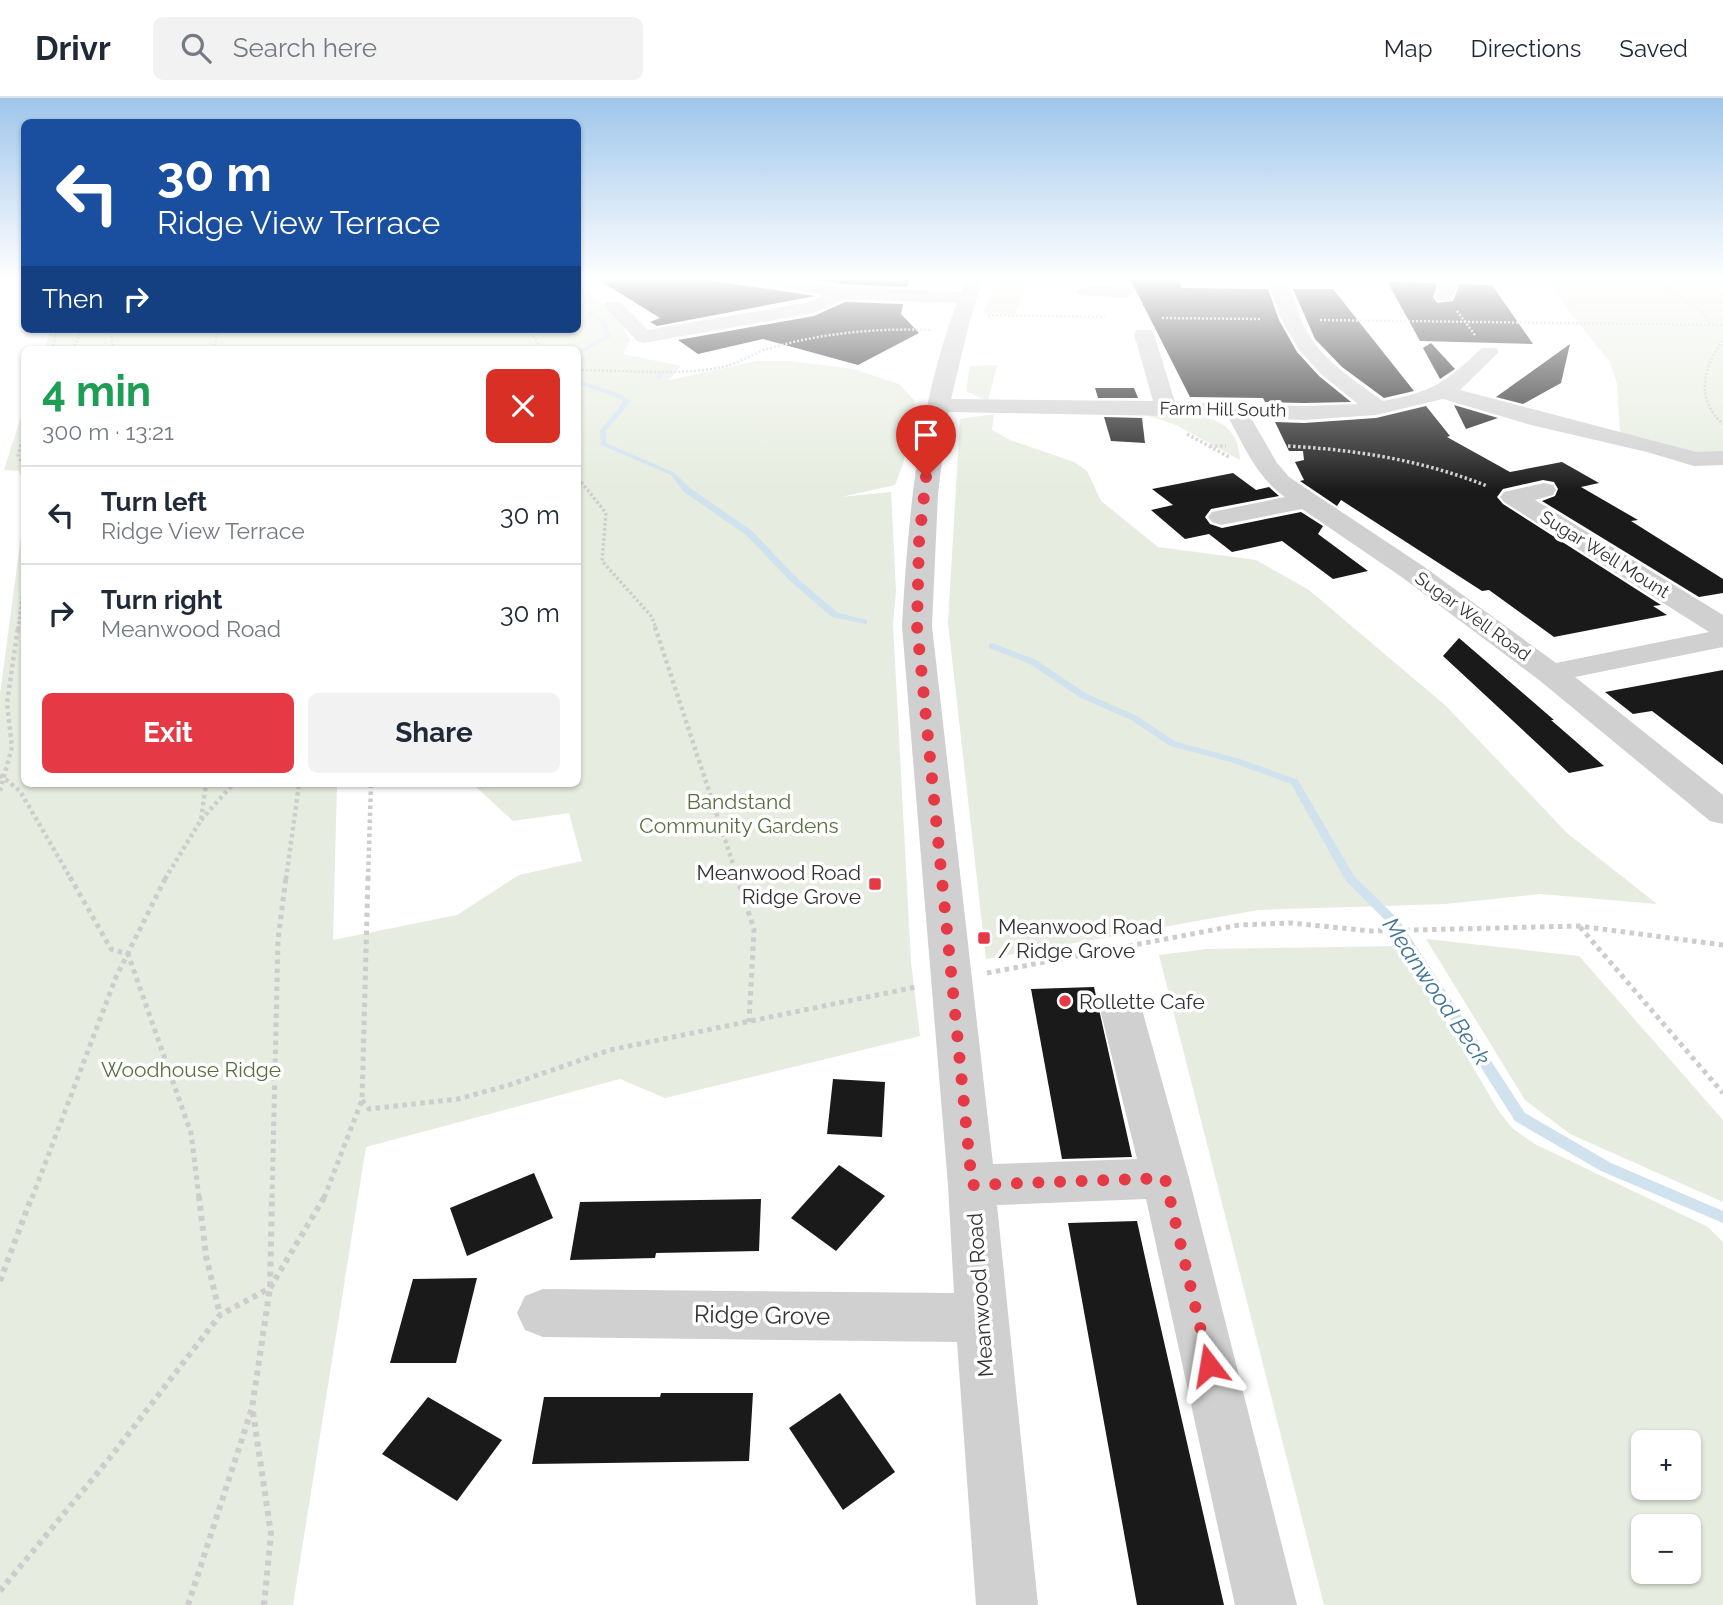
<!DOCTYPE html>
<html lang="en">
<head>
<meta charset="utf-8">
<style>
  body { margin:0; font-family:Raleway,sans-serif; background:#f2f2f3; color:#1f2937; height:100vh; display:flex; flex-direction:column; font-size:26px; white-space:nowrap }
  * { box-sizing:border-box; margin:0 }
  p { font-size:23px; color:#747a83 }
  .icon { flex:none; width:38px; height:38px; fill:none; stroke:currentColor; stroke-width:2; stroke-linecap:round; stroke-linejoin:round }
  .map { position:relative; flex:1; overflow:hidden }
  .side { position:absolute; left:21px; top:248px; width:560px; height:441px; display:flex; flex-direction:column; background:#fff; border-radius:10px; box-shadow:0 2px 5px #0004 }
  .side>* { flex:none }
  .hud { position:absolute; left:21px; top:21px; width:560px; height:214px; border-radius:10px; box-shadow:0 2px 5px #0004; background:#1a4fa0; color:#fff; overflow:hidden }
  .fabs { position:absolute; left:1631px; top:1332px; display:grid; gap:14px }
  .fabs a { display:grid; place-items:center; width:70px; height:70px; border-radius:10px; background:#fff; box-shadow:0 2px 5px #0004; font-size:35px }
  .pin { position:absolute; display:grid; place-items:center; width:60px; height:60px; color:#fff; margin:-72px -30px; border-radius:50% 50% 50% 0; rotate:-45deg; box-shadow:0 0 7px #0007 }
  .pin .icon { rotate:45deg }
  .me { position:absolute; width:77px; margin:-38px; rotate:346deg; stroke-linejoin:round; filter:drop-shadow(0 0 5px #0008) }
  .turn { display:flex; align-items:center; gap:24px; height:147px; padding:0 21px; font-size:32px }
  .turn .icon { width:91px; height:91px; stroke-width:2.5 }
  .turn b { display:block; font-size:49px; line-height:60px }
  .then { display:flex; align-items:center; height:66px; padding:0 21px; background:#0003; gap:14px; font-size:26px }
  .round { display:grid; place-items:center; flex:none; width:74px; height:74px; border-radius:10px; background:#f2f2f3 }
  .head { display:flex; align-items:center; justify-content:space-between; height:119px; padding:0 21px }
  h1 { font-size:42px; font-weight:700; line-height:52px; color:#1e9e55 }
  .cta { display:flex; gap:14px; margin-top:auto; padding:14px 21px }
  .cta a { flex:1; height:80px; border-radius:10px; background:#e63946; color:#fff; font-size:28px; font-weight:700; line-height:80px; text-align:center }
  .cta a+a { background:#f2f2f3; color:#1f2937 }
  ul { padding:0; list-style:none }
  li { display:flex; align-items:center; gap:21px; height:98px; padding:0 21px; border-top:2px solid #e0e1e3 }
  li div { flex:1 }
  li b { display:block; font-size:26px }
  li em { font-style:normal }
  header { display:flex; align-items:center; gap:42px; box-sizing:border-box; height:98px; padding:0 35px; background:#fff; border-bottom:2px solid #e0e1e3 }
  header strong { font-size:33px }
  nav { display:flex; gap:38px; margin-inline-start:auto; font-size:24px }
  .search { width:490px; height:63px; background:#f2f2f3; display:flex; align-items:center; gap:18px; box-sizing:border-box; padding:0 24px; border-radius:10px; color:#747a83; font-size:26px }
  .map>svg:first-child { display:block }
  .green { fill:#e6ecdf; fill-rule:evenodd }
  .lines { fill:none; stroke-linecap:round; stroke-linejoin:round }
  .stream { fill:#cfe2ee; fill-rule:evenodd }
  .building { fill:#1a1a1a }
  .path-far4 { stroke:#cdcdcd; stroke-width:2.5; stroke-dasharray:2 2; stroke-linecap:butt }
  .path-far3 { stroke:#cdcdcd; stroke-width:3.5; stroke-dasharray:2.5 2.5; stroke-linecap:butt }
  .path-far2 { stroke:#cdcdcd; stroke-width:4.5; stroke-dasharray:3.5 3.5; stroke-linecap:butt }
  .path-far1 { stroke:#cdcdcd; stroke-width:5; stroke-dasharray:4.5 4.5; stroke-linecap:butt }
  .path { stroke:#cdcdcd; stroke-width:6; stroke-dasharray:5 5; stroke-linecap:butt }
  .minor { fill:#d0d0d0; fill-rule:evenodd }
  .route { stroke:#e63946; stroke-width:12; stroke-dasharray:0 21.6 }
  .poi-dot { fill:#e63946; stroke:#fff; stroke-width:2.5 }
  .labels { text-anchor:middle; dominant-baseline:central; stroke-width:7; stroke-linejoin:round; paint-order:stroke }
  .far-street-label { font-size:18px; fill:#333; stroke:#fff }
  .park-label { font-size:21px; fill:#56703f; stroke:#fff }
  .poi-label { font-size:21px; fill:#333; stroke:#fff; text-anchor:start }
  .street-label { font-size:21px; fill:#333; stroke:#fff }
  .water-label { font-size:23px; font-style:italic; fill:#3f7597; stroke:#fff }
  .near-street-label { font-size:24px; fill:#333; stroke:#fff }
</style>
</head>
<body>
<header>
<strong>Drivr</strong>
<div class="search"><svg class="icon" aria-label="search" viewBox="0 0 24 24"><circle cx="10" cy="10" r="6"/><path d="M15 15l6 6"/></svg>Search here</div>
<nav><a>Map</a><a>Directions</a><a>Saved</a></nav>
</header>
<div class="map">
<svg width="1723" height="1507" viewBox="0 0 1723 1507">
  <rect width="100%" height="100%" fill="#fff"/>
  <g class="green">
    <path d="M 997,181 L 1030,181 L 1015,216 L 983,215 Z"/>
    <path d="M 1543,181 L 1723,181 L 1723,355 L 1701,356 L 1620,335 L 1617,286 L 1610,264 Z"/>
    <path d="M 578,187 L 615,215 L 630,241 L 623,256 L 681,268 L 669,282 L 757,263 L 789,263 L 854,271 L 899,286 L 915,303 L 903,366 L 895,387 L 841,399 L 891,394 L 896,493 L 893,526 L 911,864 L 920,938 L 665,1000 L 620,981 L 366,1049 L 293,1507 L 0,1507 L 0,596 L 24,416 L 24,686 L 337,686 L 333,842 L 457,817 L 519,777 L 582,763 L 569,715 L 513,723 L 475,688 L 468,686 L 578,686 L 578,252 L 44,252 L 51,231 L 578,231 Z"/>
    <path d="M 997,267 L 988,303 L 966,293 L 970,268 Z"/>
    <path d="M 24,309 L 24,384 L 19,373 L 4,372 Z"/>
    <path d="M 994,316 L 992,332 L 1010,342 L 1074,364 L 1087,373 L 1101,403 L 1158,449 L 1256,462 L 1309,492 L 1446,608 L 1567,735 L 1657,806 L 1540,796 L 1445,806 L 1258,812 L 986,861 L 948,525 L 960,321 Z"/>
    <path d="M 1146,317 C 1183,317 1238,309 1240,362 L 1176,327 Z"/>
    <path d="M 1426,841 L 1579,858 L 1723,1022 L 1723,1104 L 1570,1036 L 1525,1002 Z"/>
    <path d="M 1402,848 L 1498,1012 L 1513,1031 L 1535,1046 L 1708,1129 L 1723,1144 L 1723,1507 L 1324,1507 L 1159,857 L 1206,851 ZM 1643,1344 L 1689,1344 L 1689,1390 L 1643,1390 ZM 1643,1428 L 1689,1428 L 1689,1474 L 1643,1474 Z"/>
  </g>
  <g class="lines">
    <g class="stream">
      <path d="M 578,205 L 605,222 L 611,239 L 578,257 L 578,253 L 605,238 L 600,224 L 578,209 Z"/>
      <path d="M 659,275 L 664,276 L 659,281 L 656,279 Z"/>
      <path d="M 578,282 L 618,295 L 631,303 L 606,333 L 606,345 L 675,375 L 690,390 L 752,433 L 797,480 L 838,515 L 867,522 L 867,526 L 832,519 L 791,484 L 746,437 L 684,394 L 671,377 L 601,347 L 600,333 L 624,303 L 608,296 L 578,286 Z"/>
      <path d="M 992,545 L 1036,562 L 1085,595 L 1137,618 L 1176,644 L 1237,660 L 1298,682 L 1354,778 L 1399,822 L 1525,1015 L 1611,1065 L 1723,1113 L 1723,1125 L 1601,1073 L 1515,1023 L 1391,828 L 1346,783 L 1291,686 L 1231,664 L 1170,648 L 1131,622 L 1079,599 L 1030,566 L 989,550 L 989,546 Z"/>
    </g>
  </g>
  <g class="building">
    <path d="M 597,181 L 701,181 L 815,198 L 657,228 L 650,224 L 660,220 Z"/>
    <path d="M 910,181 L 907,189 L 841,186 L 813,182 Z"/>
    <path d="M 1130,181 L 1180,181 L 1181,190 L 1268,191 L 1279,222 L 1297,254 L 1319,278 L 1351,304 L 1304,305 L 1265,304 L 1263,300 L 1190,299 Z"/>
    <path d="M 1387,183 L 1435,185 L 1437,187 L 1433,199 L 1437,205 L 1453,203 L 1460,186 L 1492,187 L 1533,246 L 1420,243 Z"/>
    <path d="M 1293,191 L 1333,191 L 1414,293 L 1384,300 L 1342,269 L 1315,241 Z"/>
    <path d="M 845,204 L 903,206 L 901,216 L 919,235 L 858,267 L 763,241 L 698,256 L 678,242 L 814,218 Z"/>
    <path d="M 1431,245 L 1455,271 L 1440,281 L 1423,250 Z"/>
    <path d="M 1570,246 L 1561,285 L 1523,306 L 1496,299 Z"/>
    <path d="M 1095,290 L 1134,290 L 1138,300 L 1098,300 Z"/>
    <path d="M 1454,307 L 1498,320 L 1466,331 Z"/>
    <path d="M 1426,308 L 1450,338 L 1447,339 L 1510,374 L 1562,364 L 1599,385 L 1581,389 L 1638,422 L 1631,423 L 1723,481 L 1723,495 L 1699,499 L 1542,403 L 1555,398 L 1558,391 L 1554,384 L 1543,382 L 1503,391 L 1497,399 L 1503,406 L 1661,507 L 1653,508 L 1667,517 L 1554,539 L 1489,492 L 1482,493 L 1341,402 L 1337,408 L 1300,383 L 1304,382 L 1295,364 L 1304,362 L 1303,353 L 1289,353 L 1275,324 L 1304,325 L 1376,320 Z"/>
    <path d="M 1104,319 L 1142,320 L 1145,345 L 1111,343 Z"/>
    <path d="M 1233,375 L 1256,392 L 1269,389 L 1279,398 L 1211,411 L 1205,419 L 1210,426 L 1222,430 L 1301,414 L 1323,428 L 1318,436 L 1368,473 L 1333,481 L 1282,443 L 1232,454 L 1209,436 L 1185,441 L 1151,412 L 1173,407 L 1152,391 Z"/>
    <path d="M 1459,540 L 1554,622 L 1551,622 L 1604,668 L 1569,675 L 1443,558 Z"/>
    <path d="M 1723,572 L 1723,667 L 1652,613 L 1633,616 L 1605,594 Z"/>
    <path d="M 1094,889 L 1132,1059 L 1062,1061 L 1031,891 Z"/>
    <path d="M 833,981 L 885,984 L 882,1039 L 827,1036 Z"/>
    <path d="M 839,1067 L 885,1098 L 836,1153 L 791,1120 Z"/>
    <path d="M 534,1075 L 553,1120 L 467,1158 L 450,1110 Z"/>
    <path d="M 761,1101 L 759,1153 L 656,1155 L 655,1160 L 570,1162 L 580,1104 Z"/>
    <path d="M 1137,1123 L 1152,1191 L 1224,1507 L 1137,1507 L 1068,1125 Z"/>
    <path d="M 477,1180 L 456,1265 L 390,1265 L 413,1181 Z"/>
    <path d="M 661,1295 L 753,1295 L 749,1363 L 532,1366 L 544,1299 L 660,1299 Z"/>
    <path d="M 840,1295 L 895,1374 L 843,1412 L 789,1330 Z"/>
    <path d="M 428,1299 L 502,1342 L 457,1403 L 382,1356 Z"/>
  </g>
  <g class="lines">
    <g class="path-far4">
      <path d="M 1653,181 L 1700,212 L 1710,226"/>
      <path d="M 0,185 L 16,181"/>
      <path d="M 1457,213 L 1475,237"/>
      <path d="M 988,217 L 1105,219"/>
      <path d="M 1162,220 L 1262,221"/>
      <path d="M 1320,222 L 1723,227"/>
      <path d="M 107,231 L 112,240 L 113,252"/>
      <path d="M 529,231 L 542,252"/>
      <path d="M 1723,243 C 1703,269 1695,301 1723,326"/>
      <path d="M 52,252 L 57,231"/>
      <path d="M 73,252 L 82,231"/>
      <path d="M 213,252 L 219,231"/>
      <path d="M 578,272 C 621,272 681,278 722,269 C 738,266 752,256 767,251 C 821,235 875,230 931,232"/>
    </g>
    <g class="path-far3">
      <path d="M 1187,336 L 1229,359"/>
      <path d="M 24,337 L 18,357 L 24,368"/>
      <path d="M 1210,348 L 1226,348"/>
      <path d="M 1288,348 C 1357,352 1422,362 1487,388"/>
      <path d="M 578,380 L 606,415 L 602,463 L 652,519 L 656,531"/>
      <path d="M 18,531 L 24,486"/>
    </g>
    <g class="path-far2">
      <path d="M 655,529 L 738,781"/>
      <path d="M 0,677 L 20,693 L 71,781"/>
      <path d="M 0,693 L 12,649 L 7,605 L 18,529"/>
      <path d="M 201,722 L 233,686"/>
      <path d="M 165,781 L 201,722 L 206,686"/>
      <path d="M 286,781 L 299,686"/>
      <path d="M 368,781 L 371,686"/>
    </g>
    <g class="path-far1">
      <path d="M 70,779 L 111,851 L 128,856 L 191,1035 L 199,1100"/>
      <path d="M 737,779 L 754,831 L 749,924"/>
      <path d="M 1580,829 L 1723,995"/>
      <path d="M 987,875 L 1239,827 L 1291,825 L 1371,833 L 1579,828 L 1723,847"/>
      <path d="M 362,1002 L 369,1011 L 458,1001 L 509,987 L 610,952 L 916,889"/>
      <path d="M 32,1100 L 116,879 L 166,779"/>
      <path d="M 272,1100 L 278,842 L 286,779"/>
      <path d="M 324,1100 L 362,1002 L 368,779"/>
    </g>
    <g class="path">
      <path d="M 199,1098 L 206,1158 L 220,1217"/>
      <path d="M 0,1183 L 32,1098"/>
      <path d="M 253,1314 L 271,1436 L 264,1507"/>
      <path d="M 0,1493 L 109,1361 L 220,1217 L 270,1190 L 325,1098"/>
      <path d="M 188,1507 L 252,1310 L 270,1190 L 272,1098"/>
    </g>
    <g class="minor">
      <path d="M 756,181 L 794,181 L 841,189 L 961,194 L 966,181 L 984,181 L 970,222 L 951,301 L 1153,303 L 1134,236 L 1137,232 L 1151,232 L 1154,236 L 1175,304 L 1304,308 L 1358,306 L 1321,276 L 1299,252 L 1281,221 L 1267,181 L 1285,181 C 1294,197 1297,215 1306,232 C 1322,262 1355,283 1383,303 C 1433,294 1446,284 1482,250 L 1496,250 L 1499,254 L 1460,292 L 1696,354 L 1723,353 L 1723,367 L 1694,368 L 1647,354 L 1531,327 L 1443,301 L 1376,317 L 1304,322 L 1251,320 L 1277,365 L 1289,379 L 1423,468 L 1556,565 L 1709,534 L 1504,404 L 1500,399 L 1504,394 L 1544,385 L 1553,387 L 1556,392 L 1553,397 L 1535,402 L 1723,517 L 1723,549 L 1575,579 L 1723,697 L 1723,726 L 1710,723 L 1539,582 L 1403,480 L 1302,411 L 1221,427 L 1212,424 L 1208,419 L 1212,414 L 1285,399 C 1257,380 1244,348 1228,319 L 948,314 L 938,396 L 932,528 L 993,1066 L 1137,1061 L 1101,915 L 1107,904 L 1122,899 L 1137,904 L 1143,915 L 1189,1080 L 1297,1507 L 1235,1507 L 1146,1101 L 997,1107 L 1038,1507 L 976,1507 L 957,1244 L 543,1239 L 525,1232 L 517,1215 L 525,1198 L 543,1191 L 954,1195 L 948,1087 L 902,528 C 908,419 918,308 957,205 L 844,201 L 814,215 L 644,245 L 637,243 L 604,208 L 606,204 L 620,204 L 648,232 L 809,204 L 823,197 L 765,186 Z"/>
      <path d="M 1435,181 L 1455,183 L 1458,187 L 1451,202 L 1437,202 L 1435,198 L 1440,187 Z"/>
      <path d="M 1086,187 L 1125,188 L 1134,194 L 1125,200 L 1079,197 L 1077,193 Z"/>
    </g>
  </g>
  <linearGradient id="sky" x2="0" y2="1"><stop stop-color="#9ec6ea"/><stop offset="0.46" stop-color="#fff"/><stop offset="1" stop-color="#fff" stop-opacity="0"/></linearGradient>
  <rect width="1723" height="392" fill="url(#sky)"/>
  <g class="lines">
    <path class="route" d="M 926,379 L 919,444 L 917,528 L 972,1087 L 1165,1080 L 1209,1267"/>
  </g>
  <g class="poi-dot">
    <rect x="868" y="779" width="14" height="14" rx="3.5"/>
    <rect x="977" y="833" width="14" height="14" rx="3.5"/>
    <circle cx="1065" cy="903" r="7"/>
  </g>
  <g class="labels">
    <g class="far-street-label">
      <text transform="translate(1223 311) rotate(1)">Farm Hill South</text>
      <text transform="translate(1605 456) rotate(32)">Sugar Well Mount</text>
      <text transform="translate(1473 518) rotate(36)">Sugar Well Road</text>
    </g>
    <g class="park-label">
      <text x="739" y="703">Bandstand<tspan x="739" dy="24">Community Gardens</tspan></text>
      <text x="191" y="971">Woodhouse Ridge</text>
    </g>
    <g class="poi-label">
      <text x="861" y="774" text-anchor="end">Meanwood Road<tspan x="861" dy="24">Ridge Grove</tspan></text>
      <text x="998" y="828">Meanwood Road<tspan x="998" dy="24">/ Ridge Grove</tspan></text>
      <text x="1079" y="903">Rollette Cafe</text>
    </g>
    <g class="street-label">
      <text transform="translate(980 1197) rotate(-94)">Meanwood Road</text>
    </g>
    <g class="water-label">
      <text transform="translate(1437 893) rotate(56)">Meanwood Beck</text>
    </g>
    <g class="near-street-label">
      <text transform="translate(762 1217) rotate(1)">Ridge Grove</text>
    </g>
  </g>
</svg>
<div class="fabs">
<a>+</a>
<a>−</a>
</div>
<div class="pin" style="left:926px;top:379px;background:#d93025"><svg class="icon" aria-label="arrive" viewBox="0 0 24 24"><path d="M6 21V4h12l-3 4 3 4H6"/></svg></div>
<svg class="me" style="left:1209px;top:1267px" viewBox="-20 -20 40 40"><path d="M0-17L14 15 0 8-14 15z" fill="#e63946" stroke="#fff" stroke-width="4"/></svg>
<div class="hud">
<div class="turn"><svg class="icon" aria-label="left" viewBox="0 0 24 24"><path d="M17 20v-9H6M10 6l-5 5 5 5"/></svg><div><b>30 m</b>Ridge View Terrace</div></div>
<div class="then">Then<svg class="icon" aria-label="right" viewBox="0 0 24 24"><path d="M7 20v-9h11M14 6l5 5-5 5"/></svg></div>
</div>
<section class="side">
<div class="head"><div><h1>4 min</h1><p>300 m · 13:21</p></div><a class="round" style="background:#d93025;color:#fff"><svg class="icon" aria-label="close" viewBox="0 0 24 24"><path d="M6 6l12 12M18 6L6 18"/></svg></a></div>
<ul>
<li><svg class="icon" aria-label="left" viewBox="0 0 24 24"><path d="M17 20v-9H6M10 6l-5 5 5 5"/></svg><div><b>Turn left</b><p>Ridge View Terrace</p></div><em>30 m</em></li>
<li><svg class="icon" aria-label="right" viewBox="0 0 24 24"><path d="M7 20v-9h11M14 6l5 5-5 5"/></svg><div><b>Turn right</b><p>Meanwood Road</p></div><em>30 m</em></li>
</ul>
<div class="cta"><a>Exit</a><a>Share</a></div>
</section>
</div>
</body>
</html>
